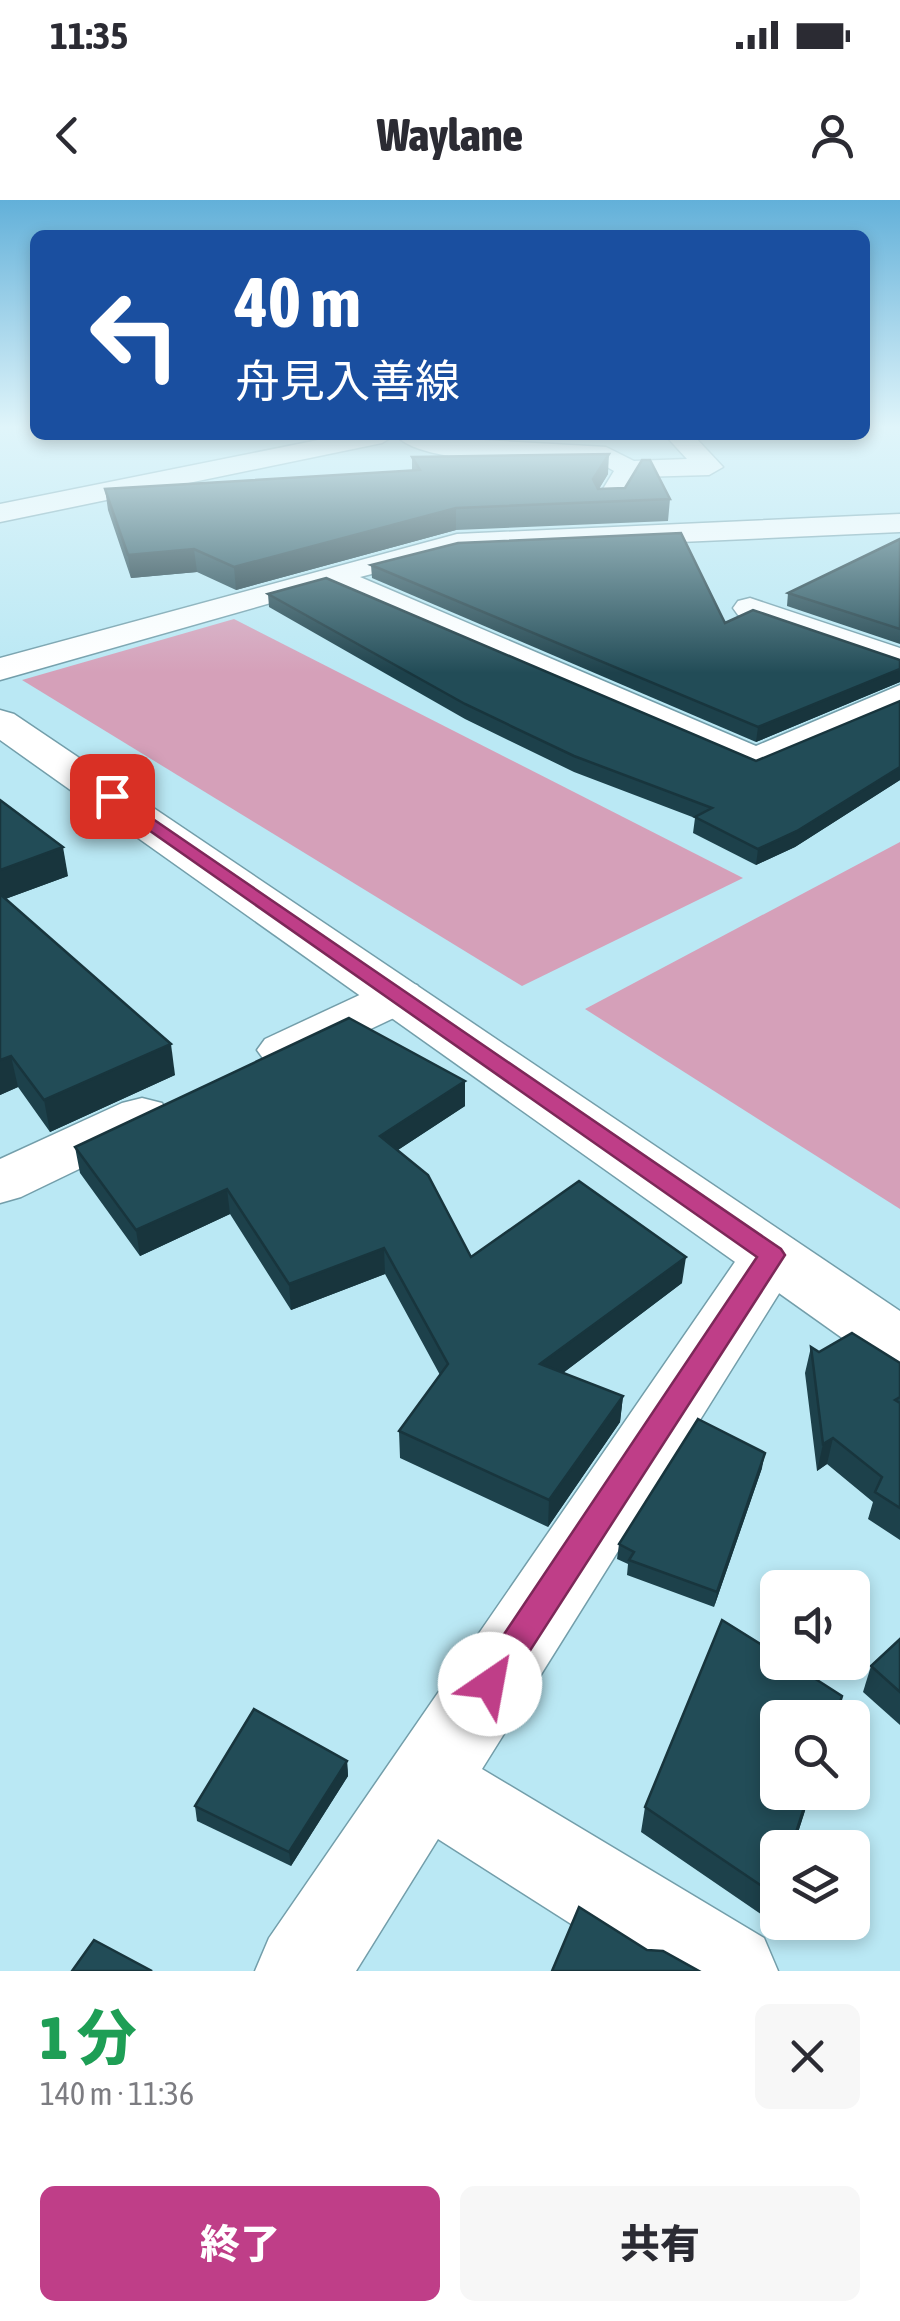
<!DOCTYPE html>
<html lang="ja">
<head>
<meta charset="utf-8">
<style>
  body { margin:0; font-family:"Asap Condensed","Noto Sans JP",sans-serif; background:#f7f7f7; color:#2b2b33; height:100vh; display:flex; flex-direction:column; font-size:38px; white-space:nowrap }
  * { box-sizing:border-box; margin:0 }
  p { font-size:32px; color:#7c7c81 }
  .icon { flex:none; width:55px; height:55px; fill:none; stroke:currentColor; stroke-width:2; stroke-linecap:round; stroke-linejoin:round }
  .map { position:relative; height:1771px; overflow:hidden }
  .drawer { display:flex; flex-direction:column; background:#fff; flex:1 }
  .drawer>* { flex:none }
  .top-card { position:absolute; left:30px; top:30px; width:840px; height:210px; border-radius:15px; box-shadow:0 5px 15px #0003; background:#1a4fa0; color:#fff; overflow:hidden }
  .fabs { position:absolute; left:760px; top:1370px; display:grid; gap:20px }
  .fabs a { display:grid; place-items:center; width:110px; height:110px; border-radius:15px; background:#fff; box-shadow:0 5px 15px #0003; font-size:50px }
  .pin { position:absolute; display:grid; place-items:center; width:85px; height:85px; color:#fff; margin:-42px; border-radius:20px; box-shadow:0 5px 15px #0006 }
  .me { position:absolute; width:110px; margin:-55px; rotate:33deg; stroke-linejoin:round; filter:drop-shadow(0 0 8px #0008) }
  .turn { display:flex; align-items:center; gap:35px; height:210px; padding:0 40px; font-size:45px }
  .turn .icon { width:130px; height:130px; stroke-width:2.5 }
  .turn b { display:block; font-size:70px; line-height:85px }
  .round { display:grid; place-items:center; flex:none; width:105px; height:105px; border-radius:15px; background:#f7f7f7 }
  .head { display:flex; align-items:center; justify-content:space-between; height:170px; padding:0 40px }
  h1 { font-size:60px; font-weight:800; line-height:75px; color:#1e9e55 }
  .primary-button { display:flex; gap:20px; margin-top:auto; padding:20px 40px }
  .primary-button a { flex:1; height:115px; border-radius:15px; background:#bf3e88; color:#fff; font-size:40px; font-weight:800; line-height:115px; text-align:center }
  .primary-button a+a { background:#f7f7f7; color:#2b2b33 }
  .status { display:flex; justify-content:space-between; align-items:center; height:70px; padding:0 50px; background:#fff; direction:ltr }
  .status svg { height:28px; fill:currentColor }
  header { display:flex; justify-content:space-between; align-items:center; height:130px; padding:0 40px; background:#fff; font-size:45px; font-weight:800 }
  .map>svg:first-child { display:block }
  .green { fill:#d5a0b9 }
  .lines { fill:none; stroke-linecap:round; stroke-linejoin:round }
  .minor-casing { stroke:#739eaa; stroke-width:3 }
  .major-casing { stroke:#739eaa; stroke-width:3 }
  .highway-casing { stroke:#739eaa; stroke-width:3 }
  .minor { fill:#fff; fill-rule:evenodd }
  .major { fill:#fff; fill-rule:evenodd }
  .highway { fill:#fff; fill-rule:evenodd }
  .wall { fill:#1d414b }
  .shaded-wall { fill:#18353d }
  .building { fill:#224c57; stroke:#18353d; stroke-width:2.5 }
  .route { fill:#bf3e88; stroke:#7c2858; stroke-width:2.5 }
</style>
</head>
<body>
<div class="status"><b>11:35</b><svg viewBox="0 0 49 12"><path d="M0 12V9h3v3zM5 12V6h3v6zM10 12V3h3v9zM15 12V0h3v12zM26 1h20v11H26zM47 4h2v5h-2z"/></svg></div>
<header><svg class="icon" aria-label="back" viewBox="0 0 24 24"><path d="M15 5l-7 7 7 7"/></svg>Waylane<svg class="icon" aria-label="person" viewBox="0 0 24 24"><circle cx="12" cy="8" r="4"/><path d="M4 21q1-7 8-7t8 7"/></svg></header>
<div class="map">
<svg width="900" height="1771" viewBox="0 0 900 1771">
  <rect width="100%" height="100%" fill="#bae8f4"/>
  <g class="green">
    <path d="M 234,419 L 743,678 L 522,786 L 22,480 Z"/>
    <path d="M 900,642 L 900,1009 L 585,809 Z"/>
  </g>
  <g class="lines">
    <defs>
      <g id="minor">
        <path d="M 396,235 L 606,247 L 634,261 L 687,259 L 665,235 L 693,235 L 723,267 L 709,275 L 638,277 L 620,308 L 600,308 L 595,302 L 614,271 L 600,263 C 557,261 421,267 396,235 Z"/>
        <path d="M 900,314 L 900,332 L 457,352 L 360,377 L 756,546 L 900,485 L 900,510 L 756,573 L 327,387 L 0,480 L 0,458 L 457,334 Z"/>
        <path d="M 750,398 L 900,448 L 900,471 L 738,415 L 733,408 L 738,401 Z"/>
        <path d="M 399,781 L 417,785 L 425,796 L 417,807 L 303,861 L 284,866 L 265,861 L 257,850 L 265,839 L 381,785 Z"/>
        <path d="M 142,898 L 162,903 L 170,916 L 162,929 L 21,997 L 0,1003 L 0,959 L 122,903 Z"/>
        <path d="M 772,1033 L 794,1040 L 803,1055 L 482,1569 L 764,1738 L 778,1771 L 645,1771 L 438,1639 L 356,1771 L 255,1771 L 269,1738 L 750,1040 Z"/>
      </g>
      <path id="major" d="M 0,510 L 14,514 L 900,1111 L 900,1169 L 876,1162 L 0,540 Z"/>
      <path id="highway" d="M 343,235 L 395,235 L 382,243 L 0,322 L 0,304 Z"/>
    </defs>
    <use href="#minor" class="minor-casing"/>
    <use href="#major" class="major-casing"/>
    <use href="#highway" class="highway-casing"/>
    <use href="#minor" class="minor"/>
    <use href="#major" class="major"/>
    <use href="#highway" class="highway"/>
  </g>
  <g class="wall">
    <path d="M 412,257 L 608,274 L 599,289 L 670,299 L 668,321 L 456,330 L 236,390 L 197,372 L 131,378 L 108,310 L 105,289 L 412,270 Z"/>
    <path d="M 900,339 L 900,444 L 787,406 L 788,393 Z"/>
    <path d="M 371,365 L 725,423 L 900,460 L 900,482 L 756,542 L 372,378 Z"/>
    <path d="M 268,394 L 756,561 L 900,501 L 900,580 L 795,647 L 756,665 L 693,633 L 695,618 L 574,572 L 465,519 L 269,407 Z"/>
    <path d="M 0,600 L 68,676 L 5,699 L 175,875 L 50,932 L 18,887 L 0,895 Z"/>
    <path d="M 465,881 L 465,906 L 398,950 L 471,1057 L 682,1083 L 563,1173 L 623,1196 L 620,1222 L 548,1327 L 400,1258 L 399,1231 L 440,1175 L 385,1074 L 291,1110 L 230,1014 L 140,1056 L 80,973 L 75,947 Z"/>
    <path d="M 811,1147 L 819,1152 L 900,1163 L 900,1340 L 868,1319 L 873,1302 L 827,1264 L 817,1271 L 805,1173 Z"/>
    <path d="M 762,1268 L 714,1407 L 627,1375 L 628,1364 L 617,1359 L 619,1344 Z"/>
    <path d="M 722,1420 L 778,1455 L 778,1462 L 789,1462 L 842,1496 L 836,1518 L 778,1518 L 778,1592 L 811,1592 L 793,1648 L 778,1648 L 778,1692 L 768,1719 L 641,1632 L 645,1607 Z"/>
    <path d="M 900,1439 L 900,1525 L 863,1492 L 871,1466 Z"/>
    <path d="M 347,1561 L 348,1576 L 291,1666 L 197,1621 L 195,1606 Z"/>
  </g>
  <g class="shaded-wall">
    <path d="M 609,254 L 608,274 L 592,300 L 593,279 Z"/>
    <path d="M 456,308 L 456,330 L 236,390 L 234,367 Z"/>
    <path d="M 194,349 L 197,372 L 131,378 L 128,355 Z"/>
    <path d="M 900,469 L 900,482 L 756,542 L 758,527 Z"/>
    <path d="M 900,567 L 900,580 L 795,647 L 756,665 L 758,649 Z"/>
    <path d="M 63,647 L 68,676 L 0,701 L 0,670 Z"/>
    <path d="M 171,844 L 175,875 L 50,932 L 44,900 Z"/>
    <path d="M 11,856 L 18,887 L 0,895 L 0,860 Z"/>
    <path d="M 465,881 L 465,906 L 381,961 L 380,936 Z"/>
    <path d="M 227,989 L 230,1014 L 140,1056 L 136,1030 Z"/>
    <path d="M 384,1048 L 385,1074 L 291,1110 L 289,1084 Z"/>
    <path d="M 686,1057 L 682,1083 L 539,1191 L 540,1164 Z"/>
    <path d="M 623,1196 L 620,1222 L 548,1327 L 549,1300 Z"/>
    <path d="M 833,1238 L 827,1264 L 817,1271 L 823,1244 Z"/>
    <path d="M 765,1253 L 762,1268 L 714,1407 L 717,1392 Z"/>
    <path d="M 347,1561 L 348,1576 L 291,1666 L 289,1652 Z"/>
    <path d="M 809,1592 L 811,1592 L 793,1648 L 791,1648 Z"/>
  </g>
  <g class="building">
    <path d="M 609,254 L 593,279 L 598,289 L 625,288 L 642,260 L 650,260 L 670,299 L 456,308 L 234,367 L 194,349 L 128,355 L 105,289 L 420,270 L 412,257 Z"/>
    <path d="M 681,333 L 725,423 L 753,410 L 900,460 L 900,469 L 758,527 L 371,365 L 458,343 Z"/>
    <path d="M 900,339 L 900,429 L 788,393 Z"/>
    <path d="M 326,378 L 756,561 L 900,501 L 900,567 L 797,631 L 758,649 L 695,617 L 712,608 L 574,556 L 465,504 L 268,394 Z"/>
    <path d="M 0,600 L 63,647 L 0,670 Z"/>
    <path d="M 0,694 L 171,844 L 44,900 L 11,856 L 0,860 Z"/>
    <path d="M 349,818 L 465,881 L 380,936 L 428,975 L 471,1057 L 579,981 L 686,1057 L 540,1164 L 623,1196 L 549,1300 L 399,1231 L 448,1164 L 384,1048 L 289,1084 L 227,989 L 136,1030 L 75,947 Z"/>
    <path d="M 852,1133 L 900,1163 L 900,1197 L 895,1200 L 900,1203 L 900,1308 L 875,1292 L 882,1277 L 833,1238 L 823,1244 L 811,1147 L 819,1152 Z"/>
    <path d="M 698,1219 L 765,1253 L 717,1392 L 629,1360 L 634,1352 L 619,1344 Z"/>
    <path d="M 722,1420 L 778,1455 L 778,1462 L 789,1462 L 842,1496 L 835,1518 L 778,1518 L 778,1592 L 809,1592 L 791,1648 L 778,1648 L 778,1687 L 775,1695 L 645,1607 Z"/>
    <path d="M 900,1439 L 900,1492 L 871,1466 Z"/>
    <path d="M 254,1509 L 347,1561 L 289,1652 L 195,1606 Z"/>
    <path d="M 579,1707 L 647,1750 L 663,1751 L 699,1771 L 552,1771 Z"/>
    <path d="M 94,1740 L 152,1771 L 72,1771 Z"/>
  </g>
  <linearGradient id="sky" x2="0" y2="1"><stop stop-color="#62b0d9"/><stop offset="0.48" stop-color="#e0f5fa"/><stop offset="1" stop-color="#e0f5fa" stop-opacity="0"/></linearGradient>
  <rect width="900" height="473" fill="url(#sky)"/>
  <path class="route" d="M 112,591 L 781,1049 L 785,1055 L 502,1494 L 490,1499 L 478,1494 L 473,1484 L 478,1473 L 757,1057 L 106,600 L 103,596 Z"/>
</svg>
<div class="fabs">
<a><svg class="icon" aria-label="sound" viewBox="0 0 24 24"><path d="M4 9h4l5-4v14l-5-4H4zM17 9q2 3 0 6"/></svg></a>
<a><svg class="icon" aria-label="search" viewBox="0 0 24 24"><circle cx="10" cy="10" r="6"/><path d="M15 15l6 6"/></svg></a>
<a><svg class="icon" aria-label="layers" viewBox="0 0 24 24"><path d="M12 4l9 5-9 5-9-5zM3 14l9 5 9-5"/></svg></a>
</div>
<div class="pin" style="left:112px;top:596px;background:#d93025"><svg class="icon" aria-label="arrive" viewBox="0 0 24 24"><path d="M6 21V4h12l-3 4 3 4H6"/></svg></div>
<svg class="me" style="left:490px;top:1484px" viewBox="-20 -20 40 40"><circle r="19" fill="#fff"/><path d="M0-13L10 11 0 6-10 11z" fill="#bf3e88"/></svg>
<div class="top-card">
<div class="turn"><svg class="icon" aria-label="left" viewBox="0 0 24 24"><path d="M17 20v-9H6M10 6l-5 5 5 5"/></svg><div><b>40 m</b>舟見入善線</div></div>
</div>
</div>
<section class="drawer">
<div class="head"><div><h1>1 分</h1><p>140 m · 11:36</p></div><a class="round"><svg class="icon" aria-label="close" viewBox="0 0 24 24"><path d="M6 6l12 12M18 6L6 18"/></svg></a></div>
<div class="primary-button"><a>終了</a><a>共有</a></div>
</section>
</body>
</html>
